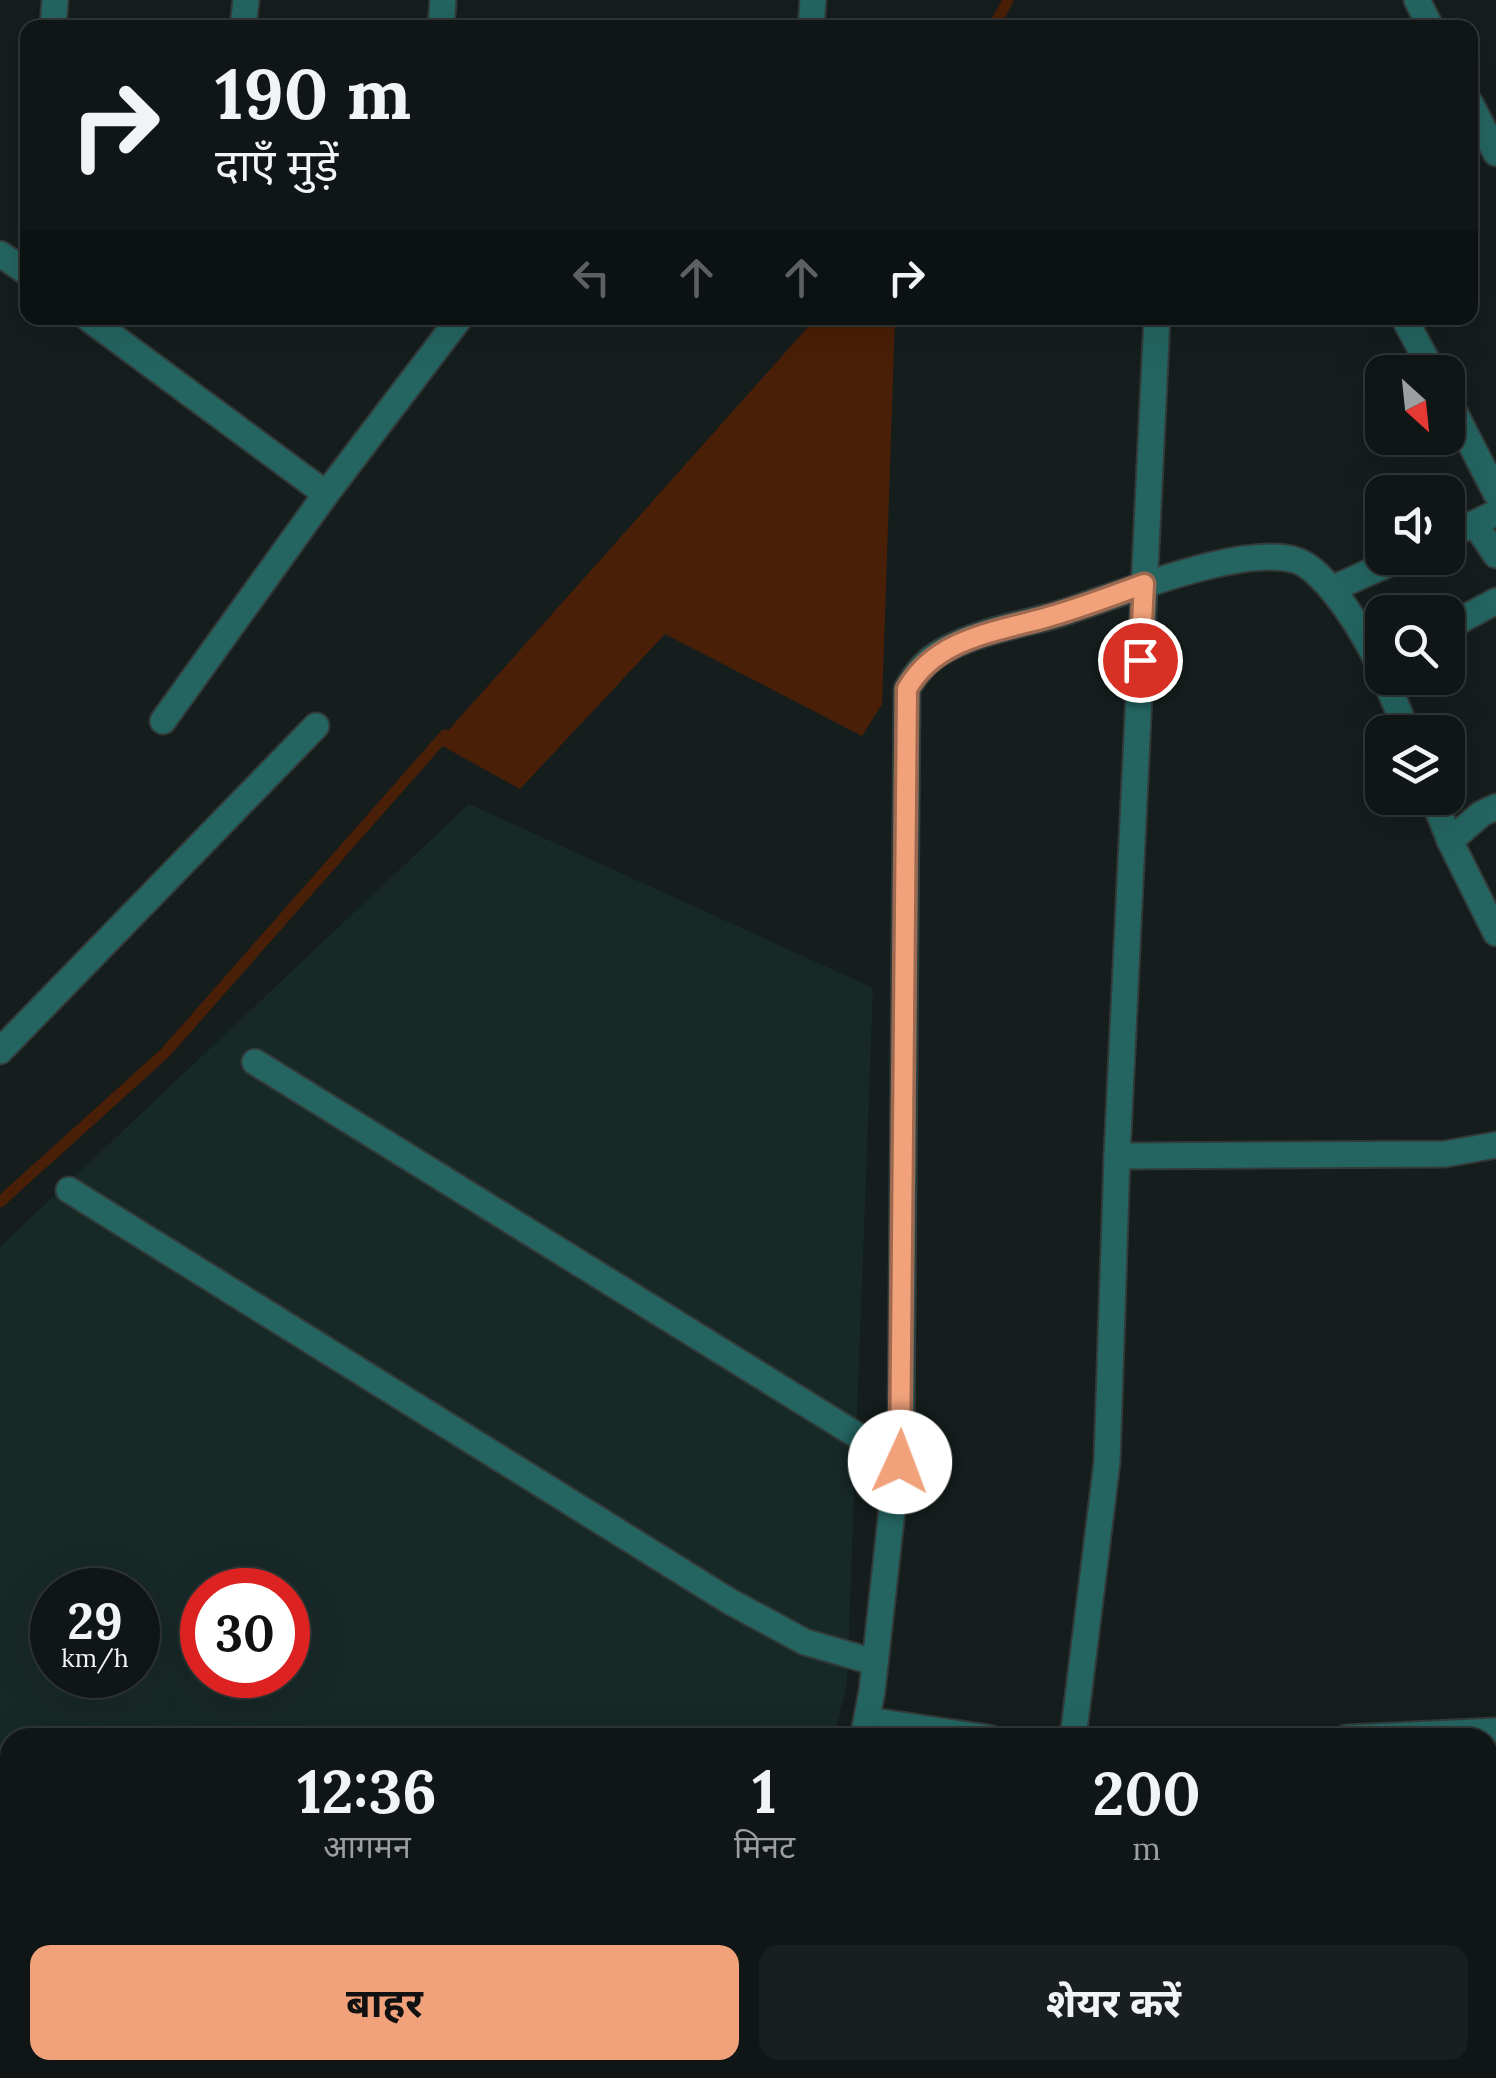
<!DOCTYPE html>
<html lang="hi">
<head>
<meta charset="utf-8">
<style>
  body { margin:0; font-family:Lora,"Noto Sans Devanagari",serif; background:#191f1f; color:#f1f3f6; height:100vh; display:flex; flex-direction:column; font-size:38px; white-space:nowrap }
  * { box-sizing:border-box; margin:0 }
  p { font-size:32px; color:#9c9fa1 }
  .icon { flex:none; width:55px; height:55px; fill:none; stroke:currentColor; stroke-width:2; stroke-linecap:round; stroke-linejoin:round }
  .map { position:relative; flex:1; overflow:hidden }
  .sheet { position:absolute; left:0px; top:1728px; width:1498px; height:352px; display:flex; flex-direction:column; background:#101616; border-radius:30px 30px 0 0; box-shadow:0 10px 40px #0002,0 0 0 2px #303535 }
  .sheet>* { flex:none }
  .banner { position:absolute; left:20px; top:20px; width:1458px; height:305px; border-radius:20px; box-shadow:0 10px 40px #0002,0 0 0 2px #303535; background:#101616; color:#f1f3f6; overflow:hidden }
  .needle { width:65px; rotate:153deg }
  .fabs { position:absolute; left:1365px; top:355px; display:grid; gap:20px }
  .fabs a { display:grid; place-items:center; width:100px; height:100px; border-radius:20px; background:#101616; box-shadow:0 10px 40px #0002,0 0 0 2px #303535; font-size:50px }
  .speed { position:absolute; left:30px; top:1568px; display:flex; gap:20px; font-size:50px; font-weight:700; text-align:center }
  .speed>* { display:grid; place-content:center; width:130px; height:130px; border-radius:50%; background:#101616; box-shadow:0 10px 40px #0002,0 0 0 2px #303535; line-height:1 }
  .speed small { font-size:25px; font-weight:400 }
  .speed .limit { border:15px solid #d22; background:#fff; color:#111 }
  .pin { position:absolute; display:grid; place-items:center; width:85px; height:85px; color:#fff; margin:-42px; border:5px solid #fff; border-radius:50%; box-shadow:0 2px 10px #0007 }
  .me { position:absolute; width:110px; margin:-55px; rotate:2deg; stroke-linejoin:round; filter:drop-shadow(0 0 8px #0008) }
  .turn { display:flex; align-items:center; gap:35px; height:210px; padding:0 30px; font-size:45px }
  .turn .icon { width:130px; height:130px; stroke-width:2.5 }
  .turn b { display:block; font-size:70px; line-height:85px }
  .lanes { display:flex; align-items:center; height:95px; padding:0 30px; background:#0003; justify-content:center; gap:50px; direction:ltr }
  .lanes .off { opacity:.35 }
  .eta { display:flex; justify-content:space-evenly; align-items:center; height:170px; text-align:center }
  .eta b { font-size:60px; font-weight:700; line-height:70px }
  .primary-button { display:flex; gap:20px; margin-top:auto; padding:20px 30px }
  .primary-button a { flex:1; height:115px; border-radius:20px; background:#f1a27b; color:#111; font-size:40px; font-weight:700; line-height:115px; text-align:center }
  .primary-button a+a { background:#191f1f; color:#f1f3f6 }
  .map>svg:first-child { display:block }
  .built { fill:#172927; fill-rule:evenodd }
  .water { fill:#4a1f07 }
  .lines { fill:none; stroke-linecap:round; stroke-linejoin:round }
  .stream { stroke:#4a1f07; stroke-width:11 }
  .minor-casing { stroke:#323b3a; stroke-width:29 }
  .minor { stroke:#246561; stroke-width:25 }
  .route-casing { stroke:#9d6950; stroke-width:25 }
  .route { stroke:#f1a27b; stroke-width:18 }
</style>
</head>
<body>
<div class="map">
<svg width="1496" height="2078" viewBox="0 0 1496 2078">
  <rect width="100%" height="100%" fill="#151e1d"/>
  <path class="built" d="M 469,804 L 873,988 L 847,1683 L 834,1737 L 10,1738 L 10,2070 L 752,2070 L 750,2078 L 0,2078 L 0,1247 ZM 52,1590 L 138,1590 L 138,1675 L 52,1675 ZM 202,1590 L 288,1590 L 288,1675 L 202,1675 Z"/>
  <path class="water" d="M 816,318 L 895,318 L 882,704 L 862,736 L 665,634 L 520,789 L 437,743 Z"/>
  <g class="lines">
    <g class="stream">
      <path d="M 993,28 L 1008,0"/>
      <path d="M 0,1202 L 165,1053 L 445,735"/>
    </g>
    <defs>
      <g id="minor">
        <path d="M 1417,0 L 1431,28"/>
        <path d="M 53,28 L 55,0"/>
        <path d="M 243,28 L 246,0"/>
        <path d="M 441,28 L 443,0"/>
        <path d="M 811,28 L 813,0"/>
        <path d="M 1470,103 L 1496,153"/>
        <path d="M 0,254 L 28,273"/>
        <path d="M 88,318 L 326,494 L 163,721"/>
        <path d="M 1404,318 L 1433,372"/>
        <path d="M 1448,400 L 1496,493"/>
        <path d="M 326,494 L 459,319"/>
        <path d="M 1475,524 L 1496,555"/>
        <path d="M 1448,536 L 1496,513"/>
        <path d="M 1332,589 L 1401,558"/>
        <path d="M 1448,627 L 1496,601"/>
        <path d="M 1385,678 L 1407,732"/>
        <path d="M 1433,798 L 1450,841 L 1496,933"/>
        <path d="M 1450,841 L 1481,814 L 1496,807"/>
        <path d="M 0,1051 L 316,726"/>
        <path d="M 255,1062 L 900,1462"/>
        <path d="M 1117,1156 L 1445,1154 L 1496,1145"/>
        <path d="M 69,1190 L 729,1601 L 805,1642 L 874,1662"/>
        <path d="M 867,1720 L 989,1738"/>
        <path d="M 863,1738 L 872,1691 L 901,1428 L 907,689 C 916,673 926,660 943,651 C 978,631 1021,625 1059,614 C 1117,596 1239,544 1295,560 C 1326,568 1371,643 1382,672"/>
        <path d="M 1073,1738 L 1107,1462 L 1117,1156 L 1157,318"/>
        <path d="M 1347,1738 L 1496,1731"/>
        <path d="M 0,1862 L 10,1870"/>
        <path d="M 1488,1977 L 1496,1977"/>
        <path d="M 262,2070 L 272,2078"/>
        <path d="M 772,2078 L 774,2070"/>
        <path d="M 1006,2078 L 1008,2070"/>
      </g>
    </defs>
    <use href="#minor" class="minor-casing"/>
    <use href="#minor" class="minor"/>
  </g>
  <g class="lines">
    <defs>
      <path id="route" d="M 900,1462 L 907,689 C 936,638 996,632 1048,617 C 1080,608 1112,596 1144,584 L 1140,660"/>
    </defs>
    <use href="#route" class="route-casing"/>
    <use href="#route" class="route"/>
  </g>
</svg>
<div class="fabs">
<a><svg class="needle" viewBox="-14 -14 28 28"><path d="M0-13l5 13h-10z" fill="#e53935"/><path d="M0 13l5-13h-10z" fill="#9c9fa1"/></svg></a>
<a><svg class="icon" aria-label="sound" viewBox="0 0 24 24"><path d="M4 9h4l5-4v14l-5-4H4zM17 9q2 3 0 6"/></svg></a>
<a><svg class="icon" aria-label="search" viewBox="0 0 24 24"><circle cx="10" cy="10" r="6"/><path d="M15 15l6 6"/></svg></a>
<a><svg class="icon" aria-label="layers" viewBox="0 0 24 24"><path d="M12 4l9 5-9 5-9-5zM3 14l9 5 9-5"/></svg></a>
</div>
<div class="speed"><div>29<small>km/h</small></div><div class="limit">30</div></div>
<div class="pin" style="left:1140px;top:660px;background:#d93025"><svg class="icon" aria-label="arrive" viewBox="0 0 24 24"><path d="M6 21V4h12l-3 4 3 4H6"/></svg></div>
<svg class="me" style="left:900px;top:1462px" viewBox="-20 -20 40 40"><circle r="19" fill="#fff"/><path d="M0-13L10 11 0 6-10 11z" fill="#f1a27b"/></svg>
<div class="banner">
<div class="turn"><svg class="icon" aria-label="right" viewBox="0 0 24 24"><path d="M7 20v-9h11M14 6l5 5-5 5"/></svg><div><b>190 m</b>दाएँ मुड़ें</div></div>
<div class="lanes"><svg class="icon off" aria-label="left" viewBox="0 0 24 24"><path d="M17 20v-9H6M10 6l-5 5 5 5"/></svg><svg class="icon off" aria-label="ahead" viewBox="0 0 24 24"><path d="M12 20V5M6 11l6-6 6 6"/></svg><svg class="icon off" aria-label="ahead" viewBox="0 0 24 24"><path d="M12 20V5M6 11l6-6 6 6"/></svg><svg class="icon" aria-label="right" viewBox="0 0 24 24"><path d="M7 20v-9h11M14 6l5 5-5 5"/></svg></div>
</div>
<section class="sheet">
<div class="eta">
<div><b>12:36</b><p>आगमन</p></div>
<div><b>1</b><p>मिनट</p></div>
<div><b>200</b><p>m</p></div>
</div>
<div class="primary-button"><a>बाहर</a><a>शेयर करें</a></div>
</section>
</div>
</body>
</html>
